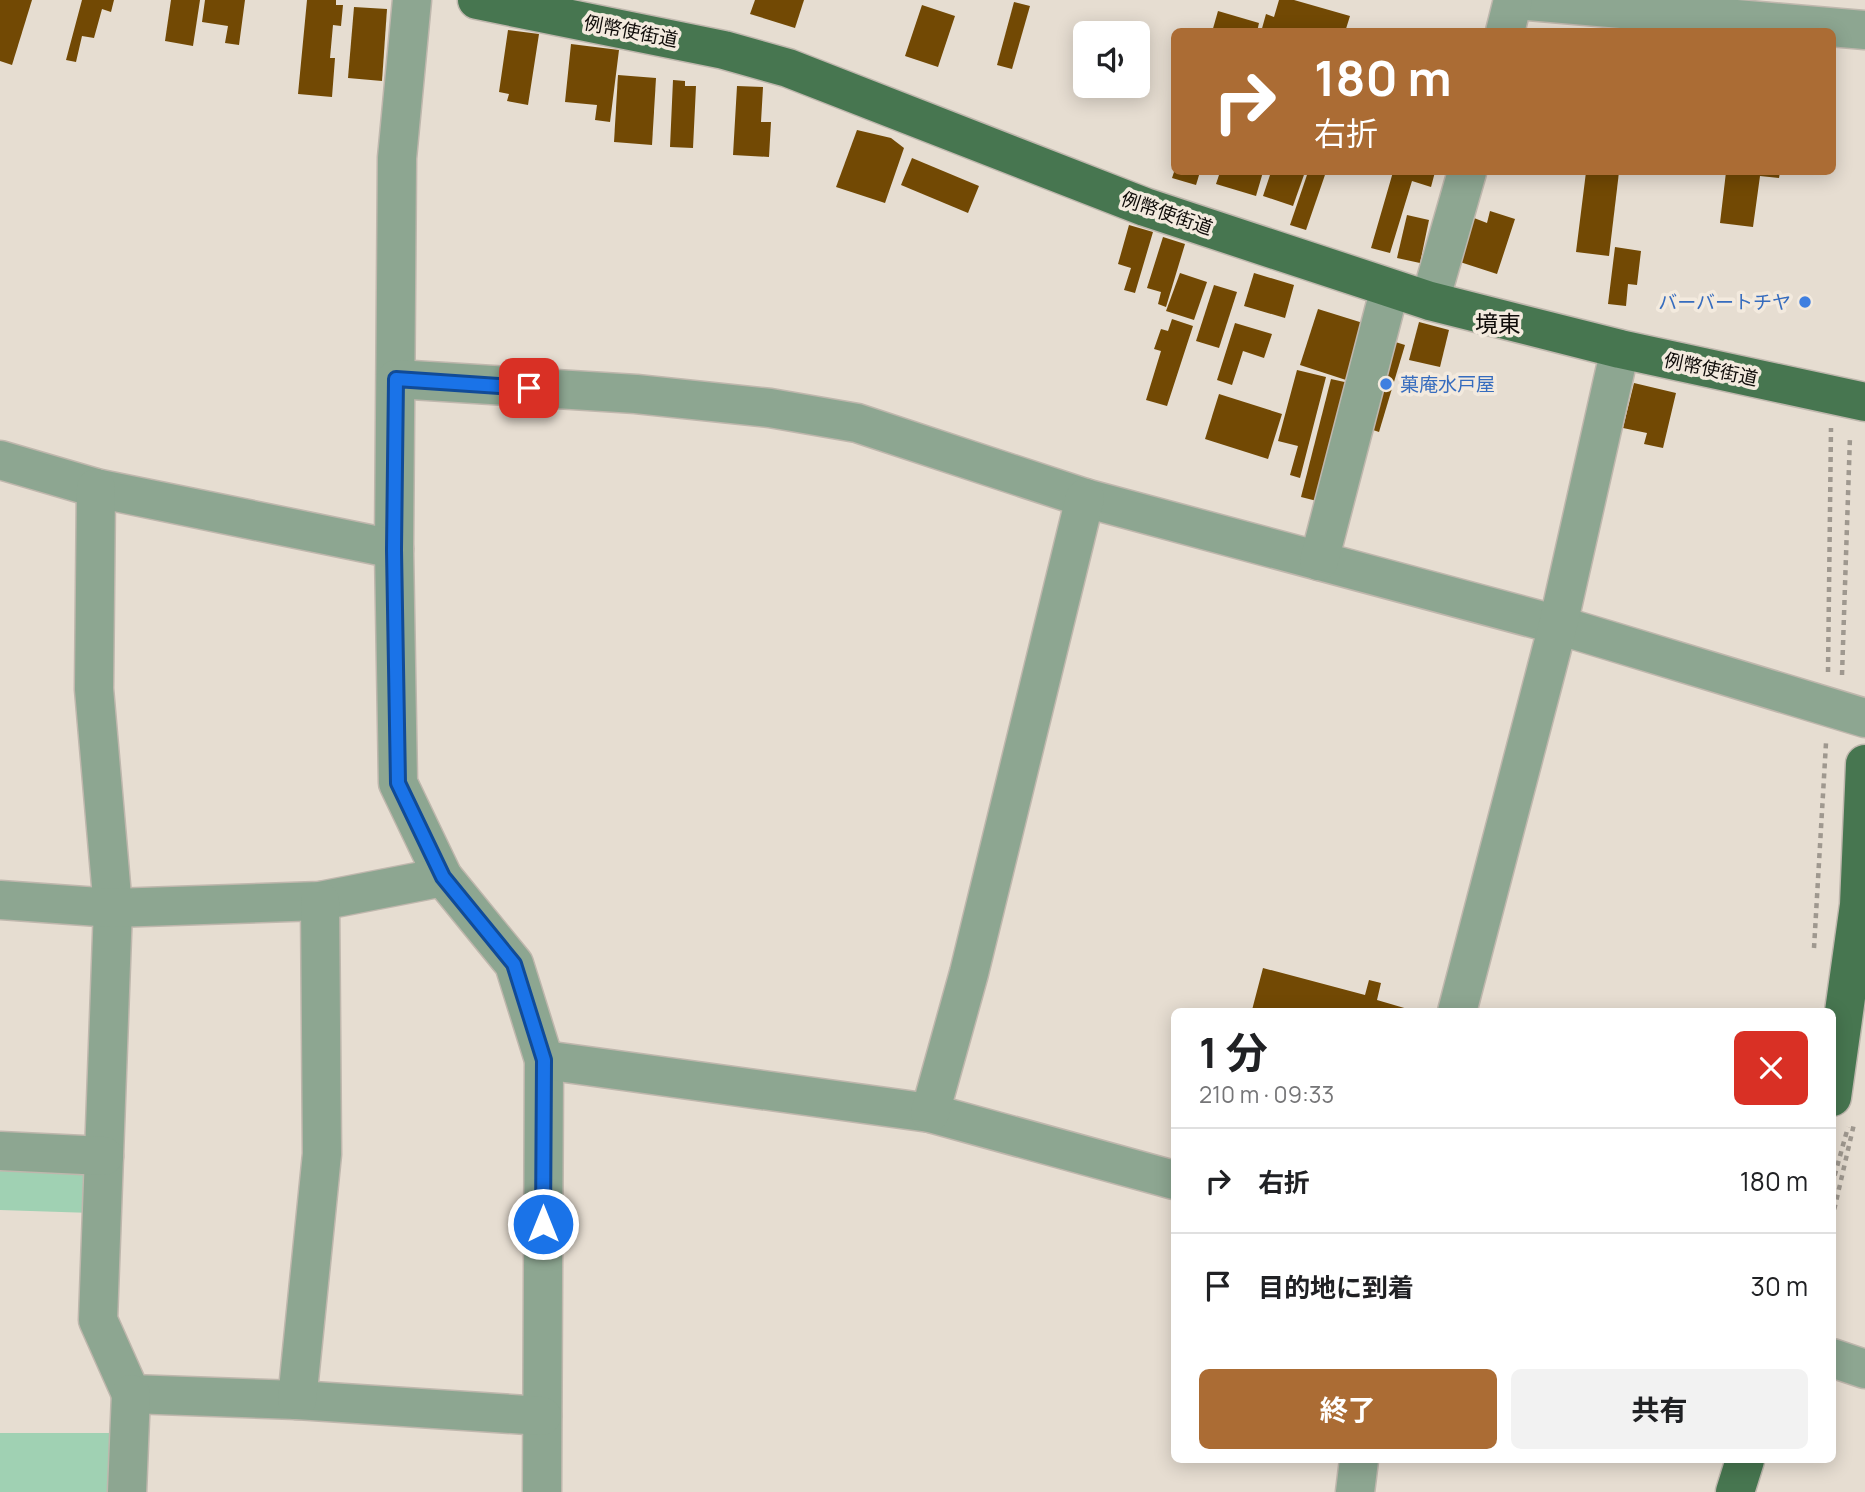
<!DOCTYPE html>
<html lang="ja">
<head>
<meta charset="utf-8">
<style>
  body { margin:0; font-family:Manrope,"Noto Sans JP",sans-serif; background:#f2f2f2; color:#202124; height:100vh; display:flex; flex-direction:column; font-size:26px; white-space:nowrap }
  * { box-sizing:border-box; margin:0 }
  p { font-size:23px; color:#757577 }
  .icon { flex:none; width:38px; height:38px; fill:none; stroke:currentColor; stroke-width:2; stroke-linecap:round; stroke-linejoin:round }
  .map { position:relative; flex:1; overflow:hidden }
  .drawer { position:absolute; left:1171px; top:1008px; width:665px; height:455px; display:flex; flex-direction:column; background:#fff; border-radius:10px; box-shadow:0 4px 18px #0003 }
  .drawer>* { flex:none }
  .hud { position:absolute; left:1171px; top:28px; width:665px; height:147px; border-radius:10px; box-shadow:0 4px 18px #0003; background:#ab6c34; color:#fff; overflow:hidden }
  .tools { position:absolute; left:1073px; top:21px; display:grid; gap:14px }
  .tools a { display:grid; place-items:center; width:77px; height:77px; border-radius:10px; background:#fff; box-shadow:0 4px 18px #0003; font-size:35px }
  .pin { position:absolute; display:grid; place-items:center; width:60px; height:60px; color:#fff; margin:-30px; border-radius:14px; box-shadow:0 4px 10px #0006 }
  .me { position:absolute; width:77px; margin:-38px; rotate:0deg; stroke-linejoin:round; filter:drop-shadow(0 0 5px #0008) }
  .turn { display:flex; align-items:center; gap:24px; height:147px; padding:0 28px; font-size:32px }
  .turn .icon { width:91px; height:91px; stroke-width:2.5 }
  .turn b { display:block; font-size:49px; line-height:60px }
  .round { display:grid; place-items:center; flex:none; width:74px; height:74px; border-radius:10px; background:#f2f2f2 }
  .headline { display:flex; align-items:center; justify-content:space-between; height:119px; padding:0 28px }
  h1 { font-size:42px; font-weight:700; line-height:52px }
  .primary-button { display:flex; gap:14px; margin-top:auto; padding:14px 28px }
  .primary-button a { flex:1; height:80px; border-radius:10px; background:#ab6c34; color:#fff; font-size:28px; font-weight:700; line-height:80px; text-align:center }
  .primary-button a+a { background:#f2f2f2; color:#202124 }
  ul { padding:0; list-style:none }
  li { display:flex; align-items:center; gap:21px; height:105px; padding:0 28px; border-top:2px solid #e0e0e0 }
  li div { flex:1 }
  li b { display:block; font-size:26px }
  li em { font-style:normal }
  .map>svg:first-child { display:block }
  .green { fill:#a0d1b3 }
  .building { fill:#724904 }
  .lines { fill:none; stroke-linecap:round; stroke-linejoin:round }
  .minor-casing { stroke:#bfb7ad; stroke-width:41 }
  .major-casing { stroke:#bfb7ad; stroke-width:41 }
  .path { stroke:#9f988f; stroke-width:4.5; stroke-dasharray:5 5; stroke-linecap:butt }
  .minor { stroke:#8da691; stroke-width:38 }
  .major { stroke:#477650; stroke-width:38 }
  .route-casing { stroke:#114b97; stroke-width:18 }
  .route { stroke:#1a73e8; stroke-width:12 }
  .shop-dot { fill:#3f7fe0; stroke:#f3eade; stroke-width:2.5 }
  .labels { text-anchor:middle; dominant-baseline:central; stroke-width:7; stroke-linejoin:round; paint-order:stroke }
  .street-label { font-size:19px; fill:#0f0c09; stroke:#f3eade }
  .shop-label { font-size:19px; fill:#366cbe; stroke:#f3eade; text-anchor:end }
  .quarter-label { font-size:23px; fill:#0f0c09; stroke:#f3eade }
</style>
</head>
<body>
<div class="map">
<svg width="1865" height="1492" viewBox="0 0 1865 1492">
  <rect width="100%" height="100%" fill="#e6ddd1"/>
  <g class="green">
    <path d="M 0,1159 L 96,1163 L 92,1213 L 0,1210 Z"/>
    <path d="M 0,1433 L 118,1433 L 117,1492 L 0,1492 Z"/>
  </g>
  <g class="building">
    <path d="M 0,0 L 32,0 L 12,65 L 0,61 Z"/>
    <path d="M 82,0 L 114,0 L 111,12 L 102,9 L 94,38 L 82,36 L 76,62 L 66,60 Z"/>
    <path d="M 171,0 L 200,0 L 193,46 L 165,41 Z"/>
    <path d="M 205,0 L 245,0 L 239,45 L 225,43 L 228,26 L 202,22 Z"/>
    <path d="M 307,0 L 336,0 L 336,5 L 343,5 L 341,26 L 333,25 L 330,58 L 335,58 L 332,97 L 298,94 Z"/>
    <path d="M 755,0 L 804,0 L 795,28 L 750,14 Z"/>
    <path d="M 1279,0 L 1294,0 L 1350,16 L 1345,32 L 1261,32 L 1266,14 L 1274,17 Z"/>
    <path d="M 1014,2 L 1030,6 L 1012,69 L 997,65 Z"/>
    <path d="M 922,5 L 955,16 L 938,67 L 905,56 Z"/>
    <path d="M 354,7 L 387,9 L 382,81 L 348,78 Z"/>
    <path d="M 1218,11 L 1259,23 L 1257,32 L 1212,32 Z"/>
    <path d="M 508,30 L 539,34 L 528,105 L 507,101 L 509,94 L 499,92 Z"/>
    <path d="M 571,44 L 619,50 L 610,122 L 595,120 L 597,105 L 565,102 Z"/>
    <path d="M 618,75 L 656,78 L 652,145 L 614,142 Z"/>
    <path d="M 673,80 L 685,81 L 685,86 L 696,86 L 693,148 L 670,147 Z"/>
    <path d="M 737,86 L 763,87 L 761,122 L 771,122 L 769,157 L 733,155 Z"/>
    <path d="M 857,130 L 891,138 L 904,148 L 885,203 L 836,187 Z"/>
    <path d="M 912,158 L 979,186 L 968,213 L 901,185 Z"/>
    <path d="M 1174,172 L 1200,172 L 1196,185 L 1172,178 Z"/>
    <path d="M 1220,172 L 1263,172 L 1256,196 L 1216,184 Z"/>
    <path d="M 1271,172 L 1305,172 L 1293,206 L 1263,196 Z"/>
    <path d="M 1308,172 L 1326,172 L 1306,230 L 1290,225 Z"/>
    <path d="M 1393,172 L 1435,172 L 1431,187 L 1412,181 L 1390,253 L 1371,248 Z"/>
    <path d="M 1586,172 L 1619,172 L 1609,256 L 1576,252 Z"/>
    <path d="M 1726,172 L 1780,172 L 1779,178 L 1760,176 L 1753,227 L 1720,223 Z"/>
    <path d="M 1490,211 L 1515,219 L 1497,274 L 1460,262 L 1474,218 L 1487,223 Z"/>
    <path d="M 1407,215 L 1429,220 L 1420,263 L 1397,258 Z"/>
    <path d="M 1129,225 L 1153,232 L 1135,293 L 1124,290 L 1131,268 L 1118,264 Z"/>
    <path d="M 1163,237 L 1185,244 L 1166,307 L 1158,304 L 1161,292 L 1147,288 Z"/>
    <path d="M 1615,247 L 1641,251 L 1637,285 L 1628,284 L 1626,306 L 1608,304 Z"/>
    <path d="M 1180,273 L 1207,282 L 1194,320 L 1166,311 Z"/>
    <path d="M 1254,273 L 1294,285 L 1285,318 L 1244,306 Z"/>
    <path d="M 1214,285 L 1237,292 L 1219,348 L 1196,341 Z"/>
    <path d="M 1318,309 L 1363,323 L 1346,380 L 1300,365 Z"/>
    <path d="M 1172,319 L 1193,326 L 1167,406 L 1146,400 L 1161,351 L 1154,349 L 1161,329 L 1168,331 Z"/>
    <path d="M 1419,322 L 1449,330 L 1440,367 L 1409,360 Z"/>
    <path d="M 1235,323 L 1272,334 L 1264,358 L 1243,351 L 1232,385 L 1217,380 Z"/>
    <path d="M 1389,340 L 1405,345 L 1379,432 L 1364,427 Z"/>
    <path d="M 1297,370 L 1326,377 L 1300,478 L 1290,475 L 1298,446 L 1278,441 Z"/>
    <path d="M 1331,379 L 1349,383 L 1325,503 L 1301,497 Z"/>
    <path d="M 1634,383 L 1676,393 L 1663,448 L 1644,444 L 1647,433 L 1623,428 Z"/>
    <path d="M 1219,394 L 1282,414 L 1268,459 L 1205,439 Z"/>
    <path d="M 1263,968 L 1365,995 L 1369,980 L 1381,983 L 1377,1000 L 1418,1012 L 1252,1010 Z"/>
  </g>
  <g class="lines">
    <defs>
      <g id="minor">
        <path d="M 412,0 L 397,158 L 394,549 L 398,783 L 443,877 L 514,964 L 544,1060 L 542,1492"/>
        <path d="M 1515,0 L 1865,30"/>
        <path d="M 1505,32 L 1513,0"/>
        <path d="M 1430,301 L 1467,172"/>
        <path d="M 396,379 L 636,394 L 770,408 L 857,423 L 1085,498 L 1558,625 L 1865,718"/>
        <path d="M 0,460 L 96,488 L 394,549"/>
        <path d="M 96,488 L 94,689 L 113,908 L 98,1320 L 131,1394 L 297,1400 L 542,1416"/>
        <path d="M 1319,561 L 1385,307"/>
        <path d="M 0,900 L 113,908 L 320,901 L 443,877"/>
        <path d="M 1457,1012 L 1558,625 L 1620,349"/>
        <path d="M 544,1060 L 930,1113 L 1174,1180"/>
        <path d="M 930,1113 L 969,973 L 1085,498"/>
        <path d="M 0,1151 L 104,1156"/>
        <path d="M 1832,1358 L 1865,1369"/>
        <path d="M 297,1400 L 322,1154 L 320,901"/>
        <path d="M 127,1492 L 131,1394"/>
        <path d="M 1355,1492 L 1359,1460"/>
      </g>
      <g id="major">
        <path d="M 477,0 L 724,50 L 788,68 L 1145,207 L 1430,301 L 1620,349 L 1865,402"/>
        <path d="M 1832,1097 L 1859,905 L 1865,764"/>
        <path d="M 1735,1492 L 1745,1460"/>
      </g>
    </defs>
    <use href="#minor" class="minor-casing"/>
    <use href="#major" class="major-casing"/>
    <g class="path">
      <path d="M 1828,672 L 1831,428"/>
      <path d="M 1842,675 L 1850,436"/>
      <path d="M 1814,948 L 1826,743"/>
      <path d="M 1832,1185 L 1848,1127"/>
      <path d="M 1832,1219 L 1854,1124"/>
    </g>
    <use href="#minor" class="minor"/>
    <use href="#major" class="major"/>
  </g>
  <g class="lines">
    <defs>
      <path id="route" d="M 529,388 L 396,379 L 394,550 L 398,783 L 443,877 L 514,964 L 544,1060 L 543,1224"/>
    </defs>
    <use href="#route" class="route-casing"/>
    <use href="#route" class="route"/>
  </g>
  <g class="shop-dot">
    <circle cx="1805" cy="302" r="7"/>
    <circle cx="1386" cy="384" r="7"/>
  </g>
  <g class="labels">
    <g class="street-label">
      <text transform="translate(631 31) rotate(11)">例幣使街道</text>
      <text transform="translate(1167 213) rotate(19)">例幣使街道</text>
      <text transform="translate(1711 369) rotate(12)">例幣使街道</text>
    </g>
    <g class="shop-label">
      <text x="1791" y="302">バーバートチヤ</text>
      <text x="1400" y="384" text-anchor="start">菓庵水戸屋</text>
    </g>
    <g class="quarter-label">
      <text x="1498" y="323">境東</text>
    </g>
  </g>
</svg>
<div class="tools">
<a><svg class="icon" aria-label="sound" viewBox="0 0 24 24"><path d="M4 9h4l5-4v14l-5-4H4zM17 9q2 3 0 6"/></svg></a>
</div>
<div class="pin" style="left:529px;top:388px;background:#d93025"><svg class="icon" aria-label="arrive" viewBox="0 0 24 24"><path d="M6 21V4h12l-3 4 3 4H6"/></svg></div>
<svg class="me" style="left:543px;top:1224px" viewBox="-20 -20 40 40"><circle r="17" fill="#1a73e8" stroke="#fff" stroke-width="3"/><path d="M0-11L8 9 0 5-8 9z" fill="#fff"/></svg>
<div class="hud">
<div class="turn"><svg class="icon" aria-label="right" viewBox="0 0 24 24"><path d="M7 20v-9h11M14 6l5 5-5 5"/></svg><div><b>180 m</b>右折</div></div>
</div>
<section class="drawer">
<div class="headline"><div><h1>1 分</h1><p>210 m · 09:33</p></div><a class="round" style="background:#d93025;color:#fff"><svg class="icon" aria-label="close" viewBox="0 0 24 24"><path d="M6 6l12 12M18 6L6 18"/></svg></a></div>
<ul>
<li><svg class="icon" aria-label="right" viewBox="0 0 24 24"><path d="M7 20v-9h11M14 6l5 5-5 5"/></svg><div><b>右折</b></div><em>180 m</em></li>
<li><svg class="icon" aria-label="arrive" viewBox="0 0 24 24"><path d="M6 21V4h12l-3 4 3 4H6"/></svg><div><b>目的地に到着</b></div><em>30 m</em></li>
</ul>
<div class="primary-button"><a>終了</a><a>共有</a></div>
</section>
</div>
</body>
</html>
